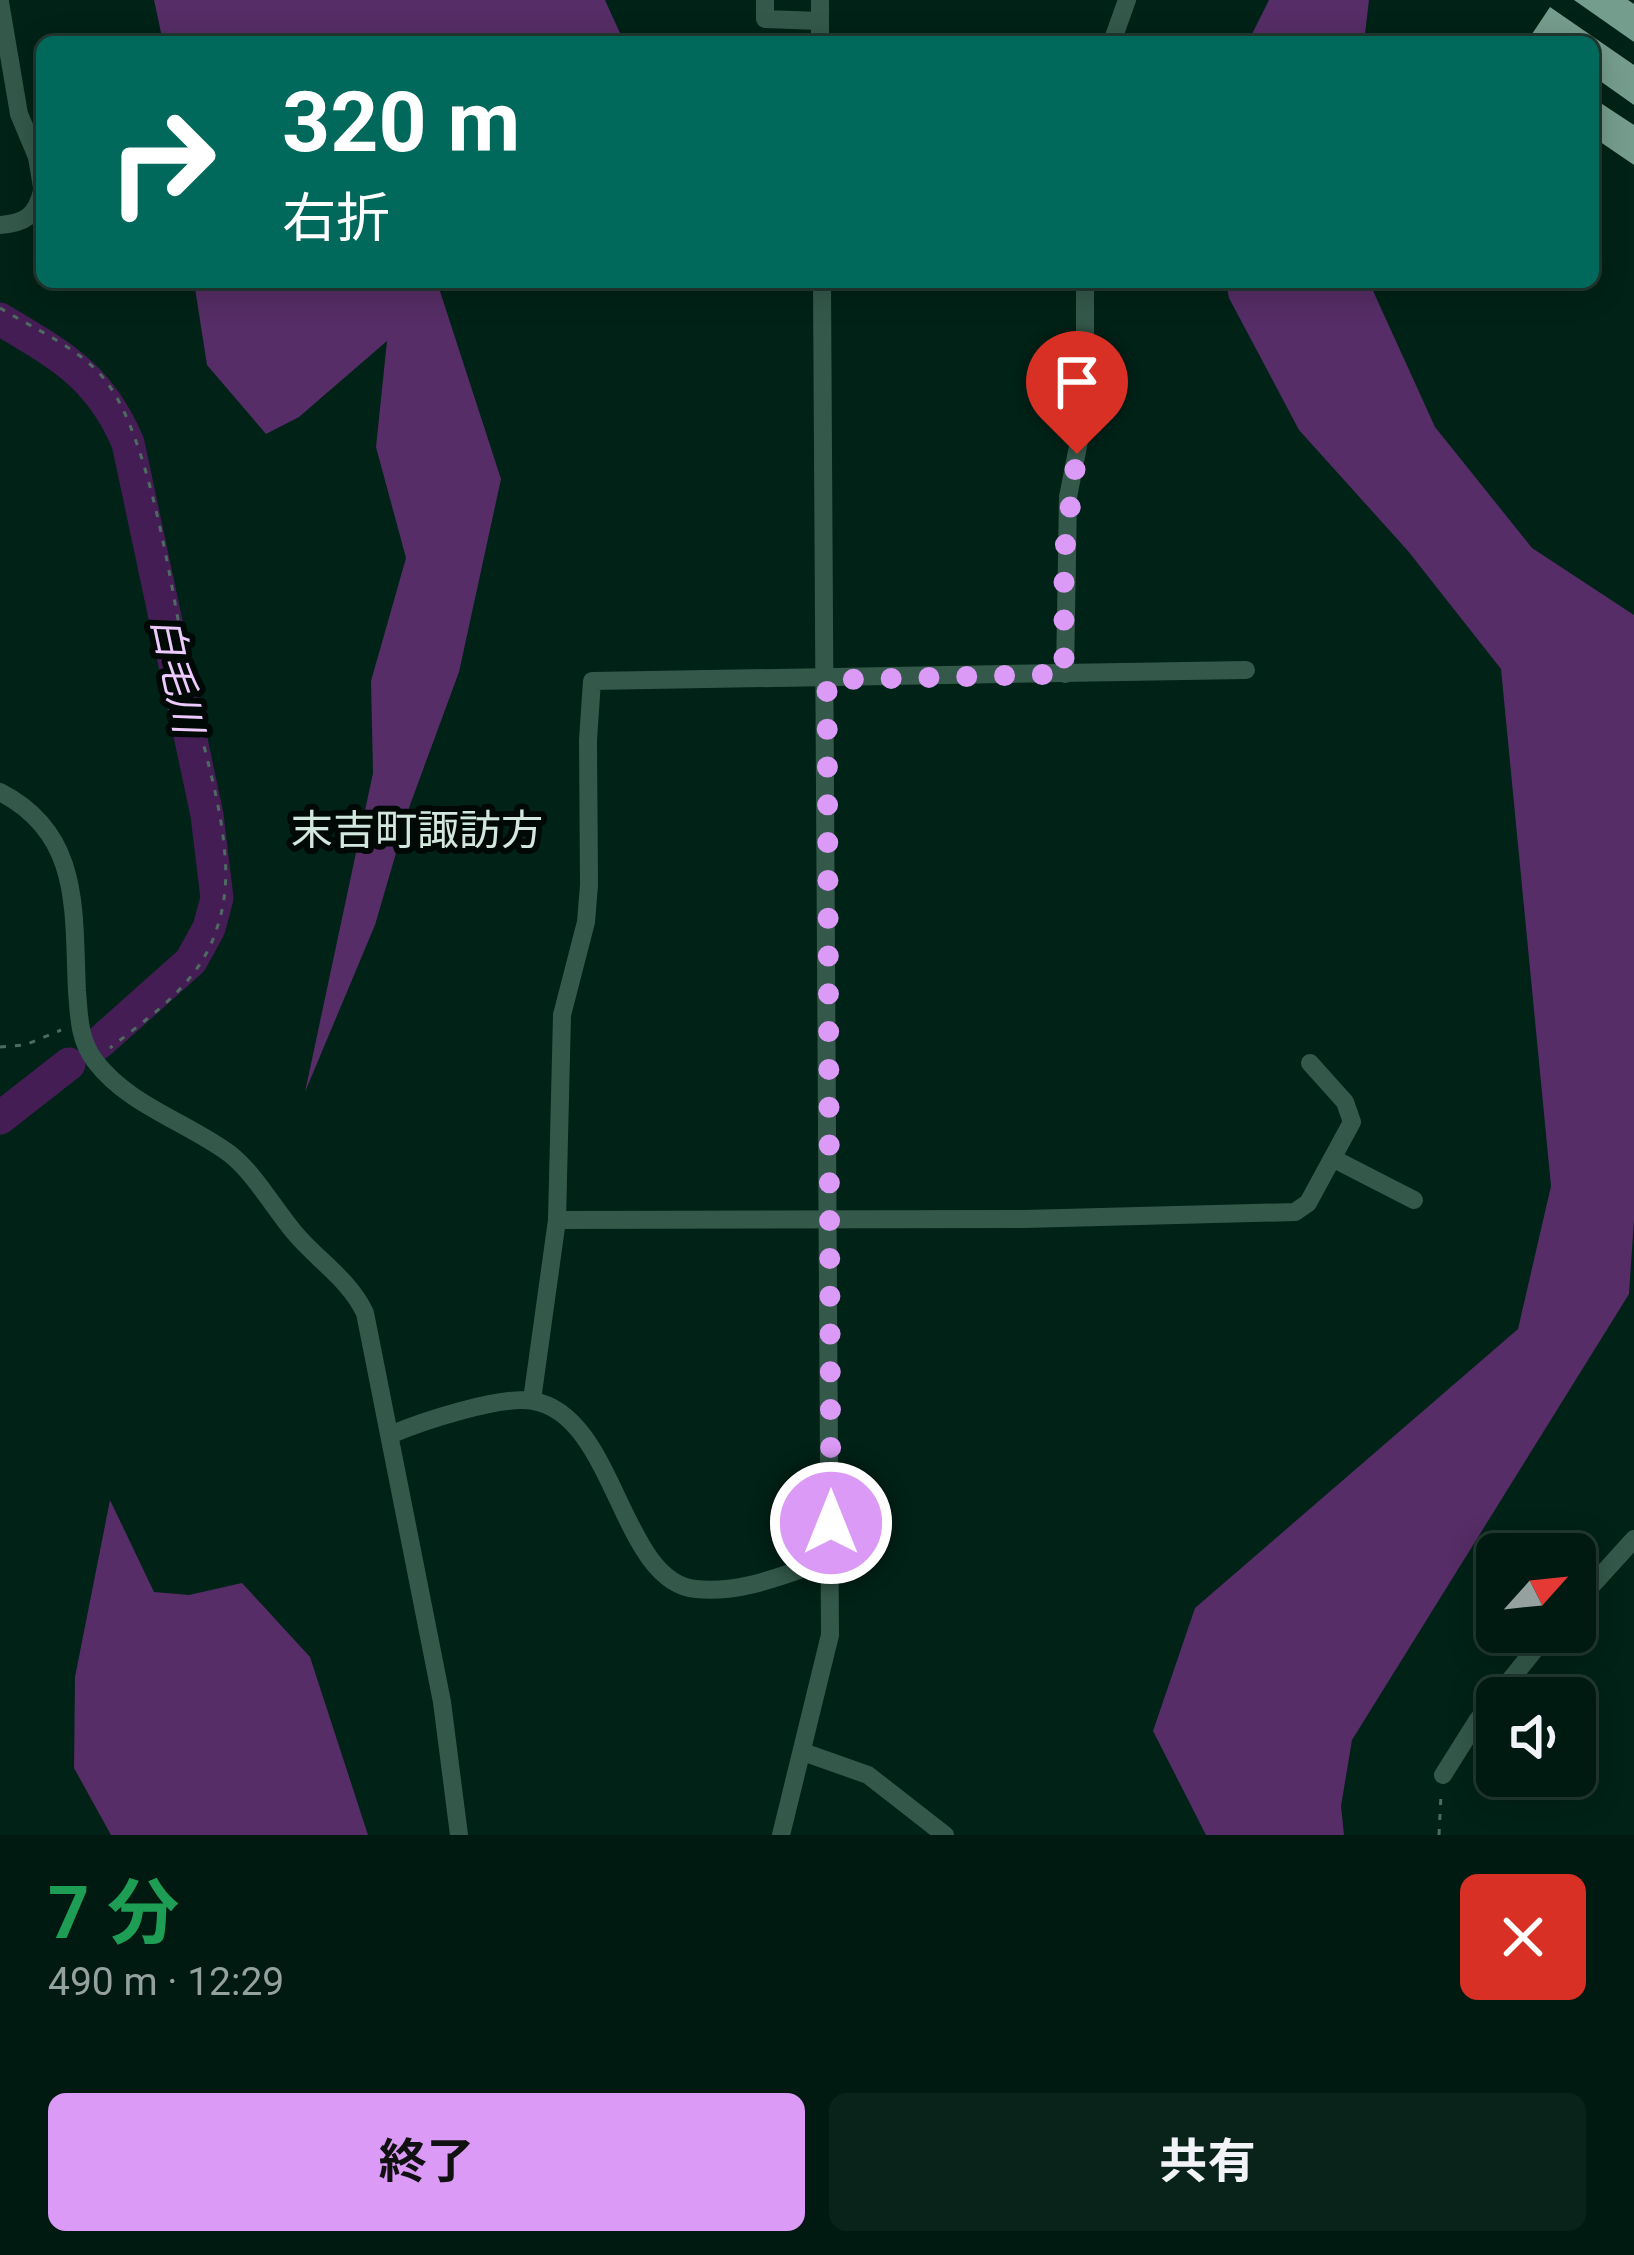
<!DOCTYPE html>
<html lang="ja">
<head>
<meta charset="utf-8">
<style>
  body { margin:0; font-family:Roboto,"Noto Sans JP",sans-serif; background:#0a231a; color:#f1f3f6; height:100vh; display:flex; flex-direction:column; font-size:45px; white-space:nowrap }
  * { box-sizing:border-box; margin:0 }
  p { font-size:39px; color:#95a19f }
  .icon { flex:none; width:66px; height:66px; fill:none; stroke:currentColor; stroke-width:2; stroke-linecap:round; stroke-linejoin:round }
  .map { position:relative; height:1835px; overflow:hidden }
  .drawer { display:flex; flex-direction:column; background:#001a11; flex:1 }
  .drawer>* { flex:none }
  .banner { position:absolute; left:36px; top:36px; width:1563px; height:252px; border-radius:18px; box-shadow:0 6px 30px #0003,0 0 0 3px #223831; background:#00695c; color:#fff; overflow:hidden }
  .needle { width:78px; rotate:63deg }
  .fabs { position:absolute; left:1476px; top:1533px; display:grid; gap:24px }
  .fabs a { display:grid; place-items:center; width:120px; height:120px; border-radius:18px; background:#001a11; box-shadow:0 6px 30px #0003,0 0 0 3px #223831; font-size:60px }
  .pin { position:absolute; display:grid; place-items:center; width:102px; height:102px; color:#fff; margin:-123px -51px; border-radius:50% 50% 50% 0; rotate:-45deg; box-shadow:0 0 12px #0007 }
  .pin .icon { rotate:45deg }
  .me { position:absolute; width:132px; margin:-66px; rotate:0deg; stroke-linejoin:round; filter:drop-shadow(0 0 9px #0008) }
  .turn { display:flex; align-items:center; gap:42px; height:252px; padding:0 48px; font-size:54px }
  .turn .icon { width:156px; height:156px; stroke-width:2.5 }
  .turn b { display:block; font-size:84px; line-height:102px }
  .round { display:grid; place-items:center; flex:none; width:126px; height:126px; border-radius:18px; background:#0a231a }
  .headline { display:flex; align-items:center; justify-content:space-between; height:204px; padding:0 48px }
  h1 { font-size:72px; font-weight:700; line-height:90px; color:#1e9e55 }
  .action { display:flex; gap:24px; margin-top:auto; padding:24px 48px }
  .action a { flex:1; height:138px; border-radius:18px; background:#db9af6; color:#111; font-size:48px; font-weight:700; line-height:138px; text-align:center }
  .action a+a { background:#0a231a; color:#f1f3f6 }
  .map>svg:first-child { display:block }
  .forest { fill:#562d66 }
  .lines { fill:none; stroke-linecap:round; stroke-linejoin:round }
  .river { stroke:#451d55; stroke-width:33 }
  .building { fill:#759d8d }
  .path { stroke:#4d6b60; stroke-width:3; stroke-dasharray:6 9; stroke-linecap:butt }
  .minor { stroke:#34594b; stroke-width:18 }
  .route { stroke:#db9af6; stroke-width:21; stroke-dasharray:0 37.8 }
  .labels { text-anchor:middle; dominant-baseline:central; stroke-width:12; stroke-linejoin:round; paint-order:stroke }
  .water-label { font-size:39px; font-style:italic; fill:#efcafe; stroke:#000905 }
  .quarter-label { font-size:42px; fill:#d2e7de; stroke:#000905 }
</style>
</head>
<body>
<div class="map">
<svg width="1634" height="1835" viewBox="0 0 1634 1835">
  <rect width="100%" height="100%" fill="#002217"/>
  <g class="forest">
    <path d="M 154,0 L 605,0 L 624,42 L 163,42 Z"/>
    <path d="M 1269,0 L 1369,0 L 1364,42 L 1248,42 Z"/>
    <path d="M 194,282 L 437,282 L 501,479 L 459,672 L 410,805 L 375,925 L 305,1092 L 373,773 L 371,681 L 406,558 L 376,447 L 387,341 L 299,417 L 266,434 L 207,365 Z"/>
    <path d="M 1226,282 L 1369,282 L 1435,427 L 1532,548 L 1634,615 L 1634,1219 L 1629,1294 L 1352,1740 L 1341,1806 L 1344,1835 L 1206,1835 L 1153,1731 L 1195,1608 L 1518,1329 L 1551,1186 L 1501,669 L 1408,551 L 1299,430 L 1229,298 Z"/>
    <path d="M 110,1500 L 154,1592 L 189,1595 L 242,1583 L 310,1657 L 368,1835 L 111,1835 L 74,1768 L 75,1677 Z"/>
  </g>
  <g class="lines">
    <g class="river">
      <path d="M 0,319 C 61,356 99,375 128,443 L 207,815 L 217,898 L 209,928 L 191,961 L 99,1043"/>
      <path d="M 0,1118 L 69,1064"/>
    </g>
  </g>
  <g class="building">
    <path d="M 1574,0 L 1628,0 L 1634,4 L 1634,42 Z"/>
    <path d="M 1550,7 L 1634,65 L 1634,105 L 1593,76 L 1593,42 L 1544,42 L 1532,34 Z"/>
    <path d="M 1593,98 L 1634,125 L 1634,165 L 1593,137 Z"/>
  </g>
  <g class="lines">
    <g class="path">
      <path d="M 0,308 C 34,329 80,348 105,380 C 154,441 175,614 192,695 C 203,749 221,800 225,856 C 227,880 225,905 217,928 C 200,983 153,1014 110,1048"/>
      <path d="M 0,1047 L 25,1045 L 61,1030"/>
      <path d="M 1439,1835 L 1441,1795"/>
    </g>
    <g class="minor">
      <path d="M 765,0 L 765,19 L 820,21"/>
      <path d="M 820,0 L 820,42"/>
      <path d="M 0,2 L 19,114 L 37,157 L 42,187"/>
      <path d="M 1112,42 L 1127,0"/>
      <path d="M 0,225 C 25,223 36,216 42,191"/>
      <path d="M 1065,674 L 1068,497 L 1085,411 L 1085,282"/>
      <path d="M 0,792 C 82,834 73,911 77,991 C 79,1016 79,1040 95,1061 C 128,1105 187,1122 230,1154 C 255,1174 273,1207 294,1232 C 317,1260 349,1279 365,1313 L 442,1702 L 459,1835"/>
      <path d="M 1334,1159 L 1414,1200"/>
      <path d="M 557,1220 L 1024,1219 L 1295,1212 L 1308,1203 L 1352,1122 L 1345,1102 L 1310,1063"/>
      <path d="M 532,1400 L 557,1220 L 562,1015 L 586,922 L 589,885 L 588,740 L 592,681 L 1246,670"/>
      <path d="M 390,1435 C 420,1422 501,1395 533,1401 C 616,1415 620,1582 696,1589 C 742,1594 789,1573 831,1559"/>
      <path d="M 1575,1604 L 1634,1539"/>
      <path d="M 803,1752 L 868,1775 L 945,1835"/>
      <path d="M 1443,1775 L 1477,1721 L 1549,1632"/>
      <path d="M 781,1835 L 830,1635 L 822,282"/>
    </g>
  </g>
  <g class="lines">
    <path class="route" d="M 831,1523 L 827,680 L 1064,674 L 1064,556 L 1077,454"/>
  </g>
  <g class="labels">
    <g class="water-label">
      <text transform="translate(177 675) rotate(78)">白毛川</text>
    </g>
    <g class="quarter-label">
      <text x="417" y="830">末吉町諏訪方</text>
    </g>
  </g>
</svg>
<div class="fabs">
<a><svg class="needle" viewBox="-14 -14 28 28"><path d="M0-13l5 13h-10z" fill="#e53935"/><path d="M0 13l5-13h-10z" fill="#95a19f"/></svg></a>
<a><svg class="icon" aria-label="sound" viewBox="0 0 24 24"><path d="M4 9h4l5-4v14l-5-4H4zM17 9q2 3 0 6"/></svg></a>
</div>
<div class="pin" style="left:1077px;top:454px;background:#d93025"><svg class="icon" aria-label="arrive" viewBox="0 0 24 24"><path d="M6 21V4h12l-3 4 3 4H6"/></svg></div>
<svg class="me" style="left:831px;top:1523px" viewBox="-20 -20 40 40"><circle r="17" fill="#db9af6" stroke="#fff" stroke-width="3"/><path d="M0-11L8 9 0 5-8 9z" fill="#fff"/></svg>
<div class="banner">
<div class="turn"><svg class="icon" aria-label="right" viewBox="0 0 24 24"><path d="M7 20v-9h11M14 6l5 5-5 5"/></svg><div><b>320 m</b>右折</div></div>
</div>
</div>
<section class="drawer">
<div class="headline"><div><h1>7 分</h1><p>490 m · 12:29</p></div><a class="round" style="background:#d93025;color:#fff"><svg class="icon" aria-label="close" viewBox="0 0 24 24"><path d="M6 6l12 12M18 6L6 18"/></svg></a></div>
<div class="action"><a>終了</a><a>共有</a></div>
</section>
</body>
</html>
